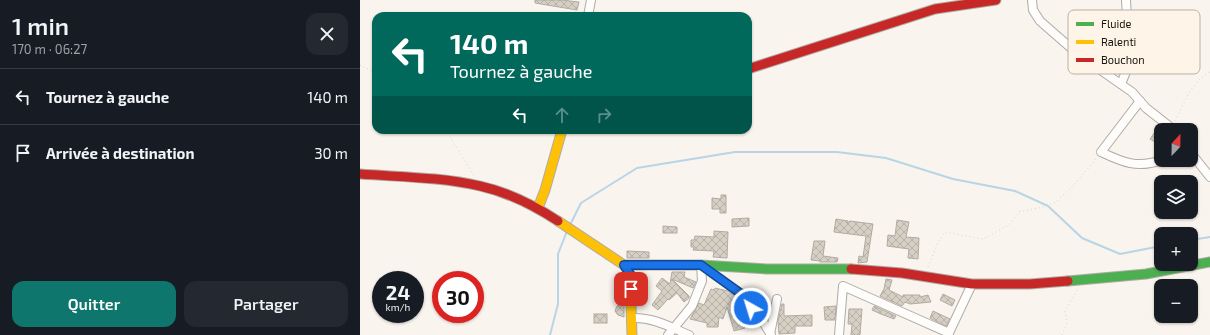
<!DOCTYPE html>
<html lang="fr">
<head>
<meta charset="utf-8">
<style>
  body { margin:0; font-family:"Exo 2",sans-serif; background:#242831; color:#f1f3f6; height:100vh; display:flex; flex-direction:column; font-size:15px; white-space:nowrap }
  * { box-sizing:border-box; margin:0 }
  p { font-size:13px; color:#9ea1a6 }
  .icon { flex:none; width:22px; height:22px; fill:none; stroke:currentColor; stroke-width:2; stroke-linecap:round; stroke-linejoin:round }
  .map { position:relative; flex:1; overflow:hidden }
  .sheet { display:flex; flex-direction:column; background:#171b24; width:360px }
  .sheet>* { flex:none }
  .banner { position:absolute; left:12px; top:12px; width:380px; height:122px; border-radius:12px; box-shadow:0 1px 3px #0004; background:#00695c; color:#fff; overflow:hidden }
  .needle { width:26px; rotate:22deg }
  .fabs { position:absolute; left:794px; top:123px; display:grid; gap:8px }
  .fabs a { display:grid; place-items:center; width:44px; height:44px; border-radius:8px; background:#171b24; box-shadow:0 1px 3px #0004; font-size:20px }
  .speed { position:absolute; left:12px; top:271px; display:flex; gap:8px; font-size:20px; font-weight:700; text-align:center }
  .speed>* { display:grid; place-content:center; width:52px; height:52px; border-radius:50%; background:#171b24; box-shadow:0 1px 3px #0004; line-height:1 }
  .speed small { font-size:10px; font-weight:400 }
  .speed .limit { border:6px solid #d22; background:#fff; color:#111 }
  .pin { position:absolute; display:grid; place-items:center; width:34px; height:34px; color:#fff; margin:-17px; border-radius:8px; box-shadow:0 2px 6px #0006 }
  .me { position:absolute; width:44px; margin:-22px; rotate:321deg; stroke-linejoin:round; filter:drop-shadow(0 0 3px #0008) }
  .turn { display:flex; align-items:center; gap:14px; height:84px; padding:0 12px; font-size:18px }
  .turn .icon { width:52px; height:52px; stroke-width:2.5 }
  .turn b { display:block; font-size:28px; line-height:34px }
  .lanes { display:flex; align-items:center; height:38px; padding:0 12px; background:#0003; justify-content:center; gap:20px; direction:ltr }
  .lanes .off { opacity:.35 }
  .round { display:grid; place-items:center; flex:none; width:42px; height:42px; border-radius:12px; background:#242831 }
  .summary { display:flex; align-items:center; justify-content:space-between; height:68px; padding:0 12px }
  h1 { font-size:24px; font-weight:600; line-height:30px }
  .button { display:flex; gap:8px; margin-top:auto; padding:8px 12px }
  .button a { flex:1; height:46px; border-radius:12px; background:#0f766e; color:#fff; font-size:16px; font-weight:600; line-height:46px; text-align:center }
  .button a+a { background:#242831; color:#f1f3f6 }
  ul { padding:0; list-style:none }
  li { display:flex; align-items:center; gap:12px; height:56px; padding:0 12px; border-top:1px solid #363941 }
  li div { flex:1 }
  li b { display:block; font-size:15px }
  li em { font-style:normal }
  main { display:flex; flex:1; min-height:0 }
  .map>svg:first-child { display:block }
  .lines { fill:none; stroke-linecap:round; stroke-linejoin:round }
  .stream { stroke:#b8d5e7; stroke-width:2 }
  .building { fill:url(#building-cross-hatch); stroke:#b0aba4 }
  .street-casing { stroke:#b0aba5; stroke-width:10 }
  .fast-casing { stroke:#b0aba5; stroke-width:11 }
  .slow-casing { stroke:#b0aba5; stroke-width:11 }
  .jam-casing { stroke:#b0aba5; stroke-width:11 }
  .path { stroke:#d7d5d3; stroke-width:1; stroke-dasharray:1 3; stroke-linecap:butt }
  .street { stroke:#fefdfc; stroke-width:8 }
  .fast { stroke:#4caf50; stroke-width:9 }
  .slow { stroke:#ffc107; stroke-width:9 }
  .jam { stroke:#c62828; stroke-width:9 }
  .route-casing { stroke:#114b97; stroke-width:10 }
  .route { stroke:#1a73e8; stroke-width:7 }
  .key { fill:#fef5e8; stroke:#b9b1a6; stroke-width:1 }
  .key-label { font-size:11px; fill:#17120b }
</style>
</head>
<body>
<main>
<section class="sheet">
<div class="summary"><div><h1>1 min</h1><p>170 m · 06:27</p></div><a class="round"><svg class="icon" aria-label="close" viewBox="0 0 24 24"><path d="M6 6l12 12M18 6L6 18"/></svg></a></div>
<ul>
<li><svg class="icon" aria-label="left" viewBox="0 0 24 24"><path d="M17 20v-9H6M10 6l-5 5 5 5"/></svg><div><b>Tournez à gauche</b></div><em>140 m</em></li>
<li><svg class="icon" aria-label="arrive" viewBox="0 0 24 24"><path d="M6 21V4h12l-3 4 3 4H6"/></svg><div><b>Arrivée à destination</b></div><em>30 m</em></li>
</ul>
<div class="button"><a>Quitter</a><a>Partager</a></div>
</section>
<div class="map">
<svg width="850" height="335" viewBox="0 0 850 335">
  <defs>
    <pattern id="building-cross-hatch" width="8" height="8" patternUnits="userSpaceOnUse"><rect width="8" height="8" fill="#d6cfc4"/><path d="M0 0l8 8M0 8l8-8" fill="none" stroke="#b7b1a7"/></pattern>
  </defs>
  <rect width="100%" height="100%" fill="#f9f4ed"/>
  <g class="lines">
    <g class="stream">
      <path d="M 210,225 L 221,203 L 277,168 L 375,152 L 477,152 L 526,158 L 593,179 L 655,191 L 688,206 L 722,238 L 760,254 L 801,246"/>
      <path d="M 831,240 L 850,237"/>
      <path d="M 190,335 L 198,304 L 198,254 L 207,231"/>
    </g>
  </g>
  <g class="building">
    <path d="M 175,0 L 201,0 L 219,2 L 217,10 L 175,3 Z"/>
    <path d="M 797,129 L 801,132 L 801,137 L 797,143 L 790,139 Z"/>
    <path d="M 361,195 L 366,195 L 366,213 L 360,213 L 360,209 L 352,209 L 352,198 L 361,199 Z"/>
    <path d="M 389,218 L 389,226 L 372,227 L 372,219 Z"/>
    <path d="M 476,219 L 488,221 L 487,223 L 490,221 L 513,224 L 507,262 L 498,263 L 499,256 L 503,257 L 506,236 L 474,232 Z"/>
    <path d="M 537,220 L 549,222 L 546,237 L 559,238 L 558,259 L 548,258 L 549,249 L 527,246 L 528,235 L 535,236 Z"/>
    <path d="M 303,226 L 317,227 L 317,233 L 303,233 Z"/>
    <path d="M 354,231 L 368,232 L 367,258 L 353,257 L 354,251 L 333,250 L 334,247 L 331,247 L 331,240 L 334,240 L 335,236 L 354,237 Z"/>
    <path d="M 454,241 L 465,241 L 463,256 L 478,258 L 477,262 L 460,262 L 460,261 L 451,260 Z"/>
    <path d="M 267,251 L 289,252 L 289,258 L 267,258 Z"/>
    <path d="M 312,272 L 325,272 L 324,277 L 336,282 L 333,288 L 312,279 L 329,296 L 329,298 L 324,302 L 317,293 L 309,300 L 308,299 L 298,310 L 292,305 L 302,291 L 296,286 L 302,278 L 310,284 Z"/>
    <path d="M 526,279 L 532,280 L 529,290 L 543,297 L 543,295 L 560,295 L 560,297 L 568,295 L 571,302 L 550,304 L 545,302 L 542,306 L 520,296 L 524,289 Z"/>
    <path d="M 355,288 L 368,291 L 376,297 L 383,306 L 379,308 L 385,328 L 374,331 L 367,307 L 363,319 L 359,317 L 358,327 L 347,327 L 347,323 L 330,319 L 339,303 L 344,305 L 351,289 L 354,290 Z"/>
    <path d="M 583,294 L 595,300 L 592,306 L 580,300 Z"/>
    <path d="M 396,301 L 409,302 L 409,304 L 410,304 L 409,309 L 400,309 L 396,304 Z"/>
    <path d="M 262,304 L 264,305 L 264,317 L 258,315 L 255,311 L 257,306 Z"/>
    <path d="M 422,304 L 424,304 L 424,316 L 452,315 L 452,326 L 435,326 L 435,333 L 419,334 L 418,321 Z"/>
    <path d="M 476,306 L 475,320 L 465,320 L 464,307 Z"/>
    <path d="M 514,306 L 536,316 L 534,319 L 521,314 L 512,310 Z"/>
    <path d="M 489,309 L 502,309 L 500,335 L 491,335 L 492,324 L 488,324 Z"/>
    <path d="M 573,311 L 590,319 L 586,326 L 570,318 Z"/>
    <rect x="234" y="314" width="13" height="9"/>
  </g>
  <g class="lines">
    <defs>
      <g id="street">
        <path d="M 672,0 L 673,10 L 680,21 L 719,55 L 772,92 L 786,108 L 809,126 L 812,130"/>
        <path d="M 228,16 L 231,0"/>
        <path d="M 761,84 L 779,40 L 772,29 L 767,17 L 766,0"/>
        <path d="M 780,101 L 741,152 C 762,162 778,169 801,160"/>
        <path d="M 831,153 L 850,177"/>
        <path d="M 272,318 C 293,317 310,327 329,335"/>
        <path d="M 410,334 L 417,299"/>
        <path d="M 308,335 L 332,306 L 342,281 L 341,265 L 380,293 L 402,320 L 411,335"/>
        <path d="M 479,335 L 483,286 L 589,333"/>
        <path d="M 588,335 L 612,284"/>
      </g>
      <g id="fast">
        <path d="M 264,265 L 341,265 L 407,269 L 491,269"/>
        <path d="M 708,281 L 786,274 L 850,262"/>
      </g>
      <g id="slow">
        <path d="M 178,208 L 185,190 L 202,130"/>
        <path d="M 198,221 L 264,265 L 270,274 L 272,335"/>
      </g>
      <g id="jam">
        <path d="M 388,69 L 575,9 L 636,0"/>
        <path d="M 0,174 C 40,177 81,177 120,186 C 147,192 175,206 198,221"/>
        <path d="M 491,269 L 542,273 L 612,284 L 670,284 L 708,281"/>
      </g>
    </defs>
    <use href="#street" class="street-casing"/>
    <use href="#fast" class="fast-casing"/>
    <use href="#slow" class="slow-casing"/>
    <use href="#jam" class="jam-casing"/>
    <g class="path">
      <path d="M 0,65 L 16,73"/>
      <path d="M 815,121 C 825,102 831,82 850,72"/>
      <path d="M 86,130 L 114,176"/>
      <path d="M 568,267 L 578,242 L 585,232 L 623,239 L 649,225 L 659,212 L 688,206 L 696,202 L 713,186 L 737,158"/>
      <path d="M 702,335 L 707,323 L 705,311 L 717,290"/>
    </g>
    <use href="#street" class="street"/>
    <use href="#fast" class="fast"/>
    <use href="#slow" class="slow"/>
    <use href="#jam" class="jam"/>
  </g>
  <g class="lines">
    <defs>
      <path id="route" d="M 271,289 L 270,274 L 264,265 L 341,265 L 380,293 L 391,308"/>
    </defs>
    <use href="#route" class="route-casing"/>
    <use href="#route" class="route"/>
  </g>
  <rect x="708" y="10" width="132" height="64" rx="6" class="key"/>
  <rect x="716" y="22" width="18" height="4" fill="#4caf50"/>
  <rect x="716" y="40" width="18" height="4" fill="#ffc107"/>
  <rect x="716" y="58" width="18" height="4" fill="#c62828"/>
  <g class="key-label">
    <text x="741" y="28">Fluide</text>
    <text x="741" y="46">Ralenti</text>
    <text x="741" y="64">Bouchon</text>
  </g>
</svg>
<div class="fabs">
<a><svg class="needle" viewBox="-14 -14 28 28"><path d="M0-13l5 13h-10z" fill="#e53935"/><path d="M0 13l5-13h-10z" fill="#9ea1a6"/></svg></a>
<a><svg class="icon" aria-label="layers" viewBox="0 0 24 24"><path d="M12 4l9 5-9 5-9-5zM3 14l9 5 9-5"/></svg></a>
<a>+</a>
<a>−</a>
</div>
<div class="speed"><div>24<small>km/h</small></div><div class="limit">30</div></div>
<div class="pin" style="left:271px;top:289px;background:#d93025"><svg class="icon" aria-label="arrive" viewBox="0 0 24 24"><path d="M6 21V4h12l-3 4 3 4H6"/></svg></div>
<svg class="me" style="left:391px;top:308px" viewBox="-20 -20 40 40"><circle r="17" fill="#1a73e8" stroke="#fff" stroke-width="3"/><path d="M0-11L8 9 0 5-8 9z" fill="#fff"/></svg>
<div class="banner">
<div class="turn"><svg class="icon" aria-label="left" viewBox="0 0 24 24"><path d="M17 20v-9H6M10 6l-5 5 5 5"/></svg><div><b>140 m</b>Tournez à gauche</div></div>
<div class="lanes"><svg class="icon" aria-label="left" viewBox="0 0 24 24"><path d="M17 20v-9H6M10 6l-5 5 5 5"/></svg><svg class="icon off" aria-label="ahead" viewBox="0 0 24 24"><path d="M12 20V5M6 11l6-6 6 6"/></svg><svg class="icon off" aria-label="right" viewBox="0 0 24 24"><path d="M7 20v-9h11M14 6l5 5-5 5"/></svg></div>
</div>
</div>
</main>
</body>
</html>
